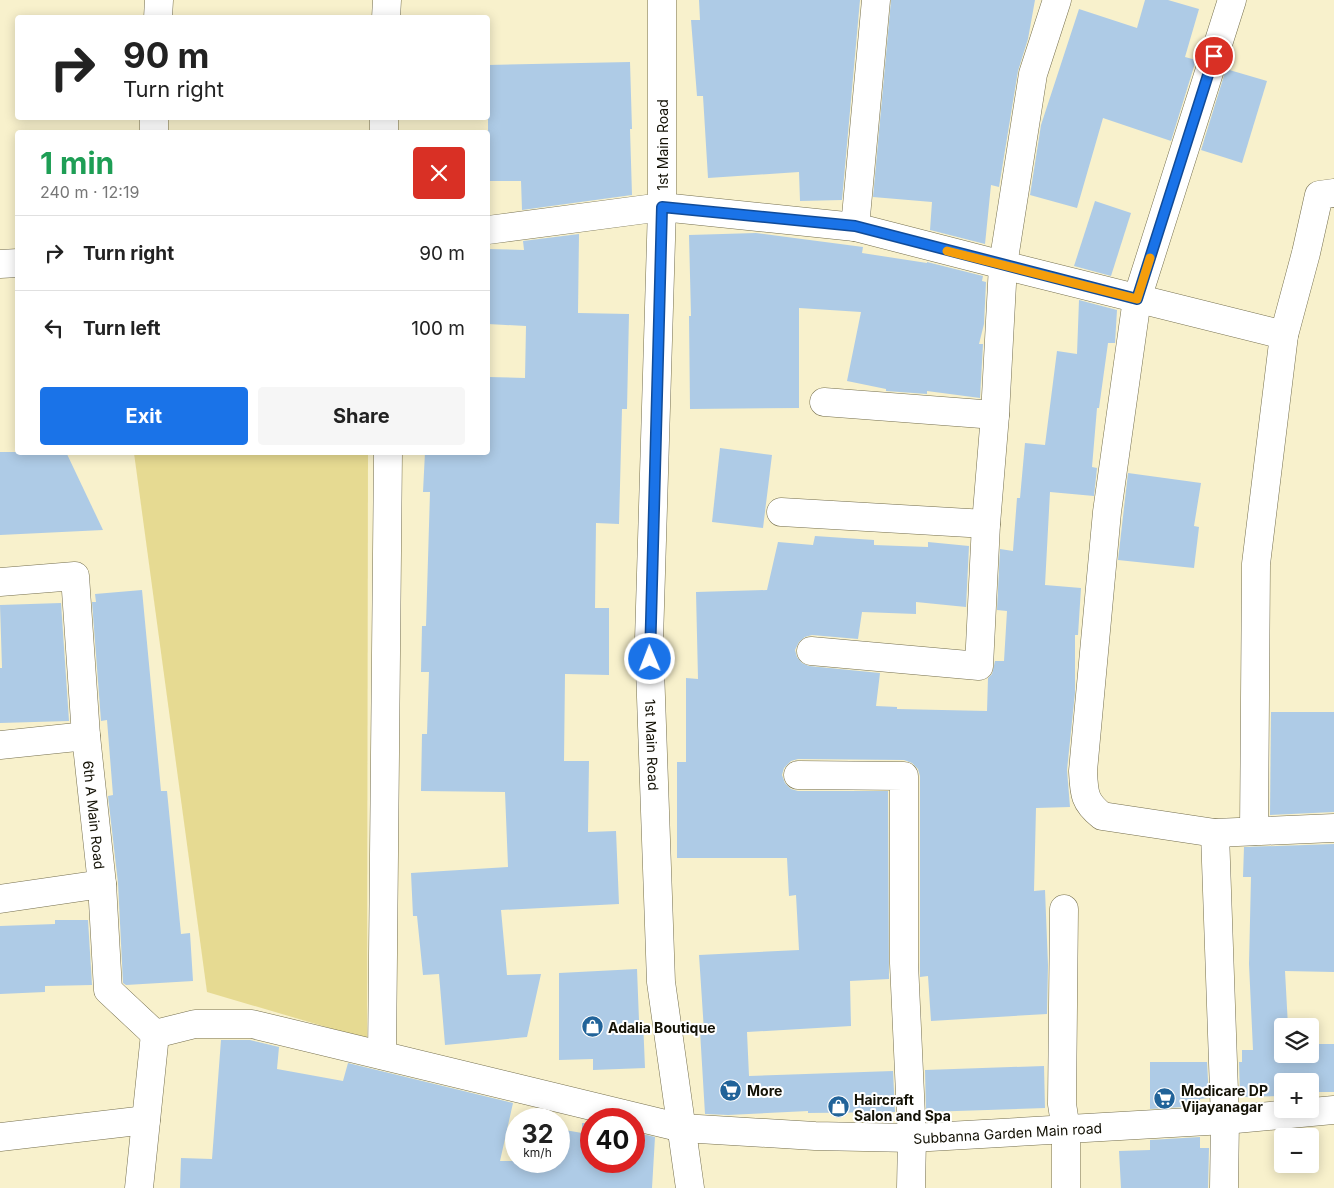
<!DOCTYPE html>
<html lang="en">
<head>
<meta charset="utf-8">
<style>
  body { margin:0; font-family:Inter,sans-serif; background:#f6f6f6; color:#222; height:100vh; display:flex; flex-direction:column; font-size:19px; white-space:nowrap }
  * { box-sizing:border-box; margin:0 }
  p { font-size:16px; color:#767676 }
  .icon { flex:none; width:28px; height:28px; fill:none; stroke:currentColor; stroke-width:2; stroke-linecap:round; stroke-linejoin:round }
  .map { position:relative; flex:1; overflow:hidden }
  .drawer { position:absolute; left:15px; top:130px; width:475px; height:325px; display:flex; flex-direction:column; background:#fff; border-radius:5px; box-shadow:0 2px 12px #0003 }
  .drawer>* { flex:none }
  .hud { position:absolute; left:15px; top:15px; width:475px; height:105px; border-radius:5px; box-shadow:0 2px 12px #0003; background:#fff; color:#222; overflow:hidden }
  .controls { position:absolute; left:1274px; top:1018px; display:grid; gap:10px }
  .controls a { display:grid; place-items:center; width:45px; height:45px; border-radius:5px; background:#fff; box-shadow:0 2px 12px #0003; font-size:25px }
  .speed { position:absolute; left:505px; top:1108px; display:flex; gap:10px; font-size:25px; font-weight:700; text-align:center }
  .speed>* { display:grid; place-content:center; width:65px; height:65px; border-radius:50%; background:#fff; box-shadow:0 2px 12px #0003; line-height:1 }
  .speed small { font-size:12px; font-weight:400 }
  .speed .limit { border:8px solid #d22; background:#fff; color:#111 }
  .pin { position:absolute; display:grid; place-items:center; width:42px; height:42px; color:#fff; margin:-21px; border:2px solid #fff; border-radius:50%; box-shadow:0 1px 5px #0007 }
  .me { position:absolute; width:55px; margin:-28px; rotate:359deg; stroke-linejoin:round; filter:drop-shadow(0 0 4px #0008) }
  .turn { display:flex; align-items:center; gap:18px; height:105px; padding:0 25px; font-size:22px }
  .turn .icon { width:65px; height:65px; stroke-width:2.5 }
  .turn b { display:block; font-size:35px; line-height:42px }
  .round { display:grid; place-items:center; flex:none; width:52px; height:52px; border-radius:5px; background:#f6f6f6 }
  .summary { display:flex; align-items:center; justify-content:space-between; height:85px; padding:0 25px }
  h1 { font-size:30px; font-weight:700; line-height:38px; color:#1e9e55 }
  .button { display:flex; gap:10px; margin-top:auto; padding:10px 25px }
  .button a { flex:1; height:58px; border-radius:5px; background:#1a73e8; color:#fff; font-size:20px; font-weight:700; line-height:58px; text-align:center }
  .button a+a { background:#f6f6f6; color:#222 }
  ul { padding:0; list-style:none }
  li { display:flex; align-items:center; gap:15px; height:75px; padding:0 25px; border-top:1px solid #e0e0e0 }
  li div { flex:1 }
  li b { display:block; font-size:19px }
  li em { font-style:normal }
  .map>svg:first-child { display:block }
  .green { fill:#e6da92 }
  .building { fill:#aecbe6 }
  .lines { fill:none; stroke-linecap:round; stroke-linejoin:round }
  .street-casing { stroke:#756f4e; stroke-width:29 }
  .secondary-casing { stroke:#756f4e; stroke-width:29 }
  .street { stroke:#fff; stroke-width:28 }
  .secondary { stroke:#fff; stroke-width:28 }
  .route-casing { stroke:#114b97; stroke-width:12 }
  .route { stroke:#1a73e8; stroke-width:9 }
  .slow { stroke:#f59e0b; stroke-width:9 }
  .labels { text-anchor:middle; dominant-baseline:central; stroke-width:4; stroke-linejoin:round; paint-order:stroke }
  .street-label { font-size:14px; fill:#131105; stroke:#fff }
  .poi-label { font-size:14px; font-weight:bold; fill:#131105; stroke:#fff; text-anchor:start }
</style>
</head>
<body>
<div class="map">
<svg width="1334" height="1188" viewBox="0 0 1334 1188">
  <rect width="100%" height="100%" fill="#f8f1cc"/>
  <path class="green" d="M 134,453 L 368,453 L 367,1039 L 207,992 Z"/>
  <g class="building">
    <path d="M 699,0 L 860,0 L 842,200 L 800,201 L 799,172 L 708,178 L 703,96 L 697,96 L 691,20 L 700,20 Z"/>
    <path d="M 891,0 L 1035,0 L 1028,39 L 1018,71 L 999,187 L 991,185 L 985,244 L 930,230 L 932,202 L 873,197 Z"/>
    <path d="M 1145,0 L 1168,0 L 1199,9 L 1185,57 L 1196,60 L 1171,141 L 1103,118 L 1077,208 L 1030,195 L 1041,125 L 1079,9 L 1137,28 Z"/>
    <path d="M 630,62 L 632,129 L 630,129 L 632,195 L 522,210 L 521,181 L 488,181 L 488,65 Z"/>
    <path d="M 1226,69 L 1267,81 L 1242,163 L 1201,150 Z"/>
    <path d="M 1095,201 L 1131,213 L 1111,276 L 1074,266 Z"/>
    <path d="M 756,233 L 863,247 L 862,253 L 927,263 L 927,262 L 983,276 L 982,281 L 986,282 L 984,324 L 979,344 L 983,344 L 980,398 L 927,391 L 927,394 L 886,391 L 886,389 L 847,381 L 861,312 L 799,308 L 799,408 L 690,409 L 689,316 L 691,316 L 689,235 Z"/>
    <path d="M 579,234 L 578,313 L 629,314 L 627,409 L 622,409 L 619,524 L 596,523 L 595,608 L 609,608 L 609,675 L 565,674 L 564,761 L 589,761 L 588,832 L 616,831 L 619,904 L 501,910 L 507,975 L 541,974 L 527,1037 L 445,1045 L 439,974 L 423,975 L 417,916 L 413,916 L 411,873 L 508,867 L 505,792 L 421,791 L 422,734 L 427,734 L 429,672 L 421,672 L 422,626 L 426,626 L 430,492 L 423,492 L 425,452 L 488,452 L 488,377 L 525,378 L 526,326 L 488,324 L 488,249 L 524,250 L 523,241 Z"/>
    <path d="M 1079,300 L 1117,310 L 1115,343 L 1108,343 L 1099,408 L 1097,408 L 1092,467 L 1097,468 L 1094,496 L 1050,492 L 1045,585 L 1081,588 L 1078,635 L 1075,635 L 1075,693 L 1067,770 L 1070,807 L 1036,808 L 1034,891 L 1045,890 L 1048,965 L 1047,1014 L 931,1021 L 928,976 L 920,977 L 920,776 L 918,769 L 912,763 L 904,760 L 798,759 L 791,761 L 784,768 L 782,775 L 785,783 L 791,789 L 798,791 L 888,791 L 889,979 L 850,981 L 851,1026 L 747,1032 L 749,1076 L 893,1071 L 895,1112 L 808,1113 L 808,1111 L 728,1115 L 705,1114 L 700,1031 L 704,1031 L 699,955 L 799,950 L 796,895 L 789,896 L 787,858 L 677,858 L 677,762 L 686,762 L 686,678 L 698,679 L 696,592 L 767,590 L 778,542 L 813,545 L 815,536 L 874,540 L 874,545 L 928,547 L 928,542 L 969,546 L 966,607 L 916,602 L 916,614 L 862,612 L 858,639 L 812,635 L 805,637 L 799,642 L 795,650 L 797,657 L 802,663 L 809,666 L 880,673 L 876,706 L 897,707 L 897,709 L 987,711 L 988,678 L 992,674 L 995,661 L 1004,661 L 1007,611 L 997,610 L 1000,549 L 1013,551 L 1017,498 L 1020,498 L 1025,443 L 1045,445 L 1057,351 L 1077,354 Z"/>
    <path d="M 720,448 L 772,455 L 763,528 L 712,522 Z"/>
    <path d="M 0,452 L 66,452 L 103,530 L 0,535 Z"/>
    <path d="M 1128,473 L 1201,483 L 1194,526 L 1199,527 L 1194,568 L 1118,560 Z"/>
    <path d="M 142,590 L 161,791 L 167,791 L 181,934 L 190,933 L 193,981 L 126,985 L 123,983 L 118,883 L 108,796 L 113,795 L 107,720 L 101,721 L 92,602 L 96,602 L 95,594 Z"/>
    <path d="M 61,603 L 69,721 L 0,723 L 0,668 L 2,668 L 0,605 Z"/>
    <path d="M 1271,712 L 1334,712 L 1334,812 L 1270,815 Z"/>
    <path d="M 1334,844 L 1334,972 L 1285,971 L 1288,1026 L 1282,1026 L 1282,1054 L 1310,1054 L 1310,1044 L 1334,1044 L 1334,1092 L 1310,1092 L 1310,1081 L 1282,1081 L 1282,1096 L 1240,1097 L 1239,1062 L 1242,1062 L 1242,1050 L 1253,1050 L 1249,964 L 1251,877 L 1243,877 L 1244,847 Z"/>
    <path d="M 55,920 L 88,920 L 92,985 L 45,986 L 45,992 L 0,994 L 0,926 L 55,924 Z"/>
    <path d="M 637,969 L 639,1020 L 643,1020 L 645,1068 L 593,1070 L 593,1059 L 559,1060 L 559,973 Z"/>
    <path d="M 221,1040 L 250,1040 L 279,1047 L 277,1069 L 343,1081 L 348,1063 L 513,1103 L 500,1161 L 559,1161 L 559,1129 L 582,1133 L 582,1123 L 591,1123 L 591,1161 L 634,1161 L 634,1132 L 655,1137 L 652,1188 L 180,1188 L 181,1158 L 212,1159 Z"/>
    <path d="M 1150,1062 L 1207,1062 L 1209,1098 L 1200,1099 L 1200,1106 L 1150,1109 Z"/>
    <path d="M 1044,1066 L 1045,1108 L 926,1112 L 925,1070 Z"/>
    <path d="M 1200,1137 L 1200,1148 L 1209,1148 L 1208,1188 L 1121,1188 L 1119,1151 L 1150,1150 L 1150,1140 Z"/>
  </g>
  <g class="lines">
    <defs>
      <g id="street">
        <path d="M 1232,0 L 1137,299 L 1107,512 L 1083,771 C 1084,793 1084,802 1102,816 L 1215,833 L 1334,828"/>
        <path d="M 158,18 L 159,0"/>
        <path d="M 386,18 L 387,0"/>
        <path d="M 154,132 L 154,118"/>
        <path d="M 384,132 L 384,118"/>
        <path d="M 855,227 L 876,0"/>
        <path d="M 488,230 L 662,207 L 855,227 L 1003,265 L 1284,335"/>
        <path d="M 0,264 L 18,263"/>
        <path d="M 824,402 L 995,415"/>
        <path d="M 781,512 L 986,524"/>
        <path id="s1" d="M 0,582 L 75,576 L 86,736 L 102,884 L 108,990 L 155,1034"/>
        <path d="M 811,651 L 979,666 L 986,524 L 995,415 L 1003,265 L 1033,74 L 1057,0"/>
        <path d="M 0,745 L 86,736"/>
        <path d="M 798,775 L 904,776 L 904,963 L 912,1138 L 911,1188"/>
        <path d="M 1254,831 L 1256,564 L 1284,335 L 1306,253 L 1319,195 L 1334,193"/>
        <path d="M 1215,833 L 1225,1120 L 1224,1188"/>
        <path d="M 0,899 L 102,884"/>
        <path d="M 1064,909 L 1062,1104 L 1066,1130 L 1066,1188"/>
        <path d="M 382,1055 L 388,452"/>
        <path d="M 0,1137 L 146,1120"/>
        <path d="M 139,1188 L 155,1034 L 195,1024 L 252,1024 L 682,1128"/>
      </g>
      <g id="secondary">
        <path id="s2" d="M 662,0 L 662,207 L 649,640 L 661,982 L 690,1188"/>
        <path id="s3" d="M 682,1128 L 815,1136 L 912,1138 L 1225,1120 L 1334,1110"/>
      </g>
    </defs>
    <use href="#street" class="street-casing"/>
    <use href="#secondary" class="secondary-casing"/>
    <use href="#street" class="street"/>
    <use href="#secondary" class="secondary"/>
  </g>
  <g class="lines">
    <defs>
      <path id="route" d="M 650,659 L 662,207 L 855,226 L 1137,299 L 1214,56"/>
    </defs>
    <use href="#route" class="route-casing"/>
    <use href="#route" class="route"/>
    <path class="slow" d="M 947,251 L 1137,299 L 1150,258"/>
  </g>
  <defs>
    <symbol id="shop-disc" viewBox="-11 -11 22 22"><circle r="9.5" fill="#216399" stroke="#fff"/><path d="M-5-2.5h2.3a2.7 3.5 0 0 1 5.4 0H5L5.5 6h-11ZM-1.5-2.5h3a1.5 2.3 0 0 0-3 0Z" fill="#fff"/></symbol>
    <symbol id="supermarket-disc" viewBox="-11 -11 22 22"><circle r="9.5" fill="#216399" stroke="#fff"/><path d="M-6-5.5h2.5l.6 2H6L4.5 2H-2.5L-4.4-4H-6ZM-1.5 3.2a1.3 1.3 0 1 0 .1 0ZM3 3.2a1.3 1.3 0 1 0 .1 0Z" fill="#fff"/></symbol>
  </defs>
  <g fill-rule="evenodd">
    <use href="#shop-disc" x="580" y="1014" width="25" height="25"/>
    <use href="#supermarket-disc" x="718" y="1078" width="25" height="25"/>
    <use href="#supermarket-disc" x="1152" y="1086" width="25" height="25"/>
    <use href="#shop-disc" x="826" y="1094" width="25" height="25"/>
  </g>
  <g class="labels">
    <g class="street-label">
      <text transform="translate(662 145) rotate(-90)">1st Main Road</text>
      <text stroke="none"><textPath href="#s2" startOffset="745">1st Main Road</textPath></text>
      <text stroke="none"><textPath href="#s1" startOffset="315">6th A Main Road</textPath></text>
      <text stroke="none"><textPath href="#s3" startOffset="326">Subbanna Garden Main road</textPath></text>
    </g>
    <g class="poi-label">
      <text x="608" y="1027">Adalia Boutique</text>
      <text x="747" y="1090">More</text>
      <text x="1181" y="1090">Modicare DP<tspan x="1181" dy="16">Vijayanagar</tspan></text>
      <text x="854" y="1099">Haircraft<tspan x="854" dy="16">Salon and Spa</tspan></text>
    </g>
  </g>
</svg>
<div class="controls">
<a><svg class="icon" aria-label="layers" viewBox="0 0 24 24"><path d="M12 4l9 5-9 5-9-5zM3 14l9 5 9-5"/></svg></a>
<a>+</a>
<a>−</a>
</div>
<div class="speed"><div>32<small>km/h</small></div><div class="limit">40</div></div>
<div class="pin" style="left:1214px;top:56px;background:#d93025"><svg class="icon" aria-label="arrive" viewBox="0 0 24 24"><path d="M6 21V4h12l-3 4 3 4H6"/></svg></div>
<svg class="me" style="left:650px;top:659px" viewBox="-20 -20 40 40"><circle r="17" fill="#1a73e8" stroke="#fff" stroke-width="3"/><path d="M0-11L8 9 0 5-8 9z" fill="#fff"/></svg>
<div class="hud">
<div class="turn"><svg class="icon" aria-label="right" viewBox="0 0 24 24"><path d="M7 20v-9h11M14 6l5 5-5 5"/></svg><div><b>90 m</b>Turn right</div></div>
</div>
<section class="drawer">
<div class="summary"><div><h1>1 min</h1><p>240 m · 12:19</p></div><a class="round" style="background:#d93025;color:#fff"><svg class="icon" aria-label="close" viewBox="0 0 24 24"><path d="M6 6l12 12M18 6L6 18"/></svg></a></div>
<ul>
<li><svg class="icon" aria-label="right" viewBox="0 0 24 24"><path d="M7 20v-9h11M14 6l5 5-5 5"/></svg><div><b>Turn right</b></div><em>90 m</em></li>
<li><svg class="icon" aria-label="left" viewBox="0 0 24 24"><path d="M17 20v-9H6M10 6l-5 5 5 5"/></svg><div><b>Turn left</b></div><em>100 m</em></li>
</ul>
<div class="button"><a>Exit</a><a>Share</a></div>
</section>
</div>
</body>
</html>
